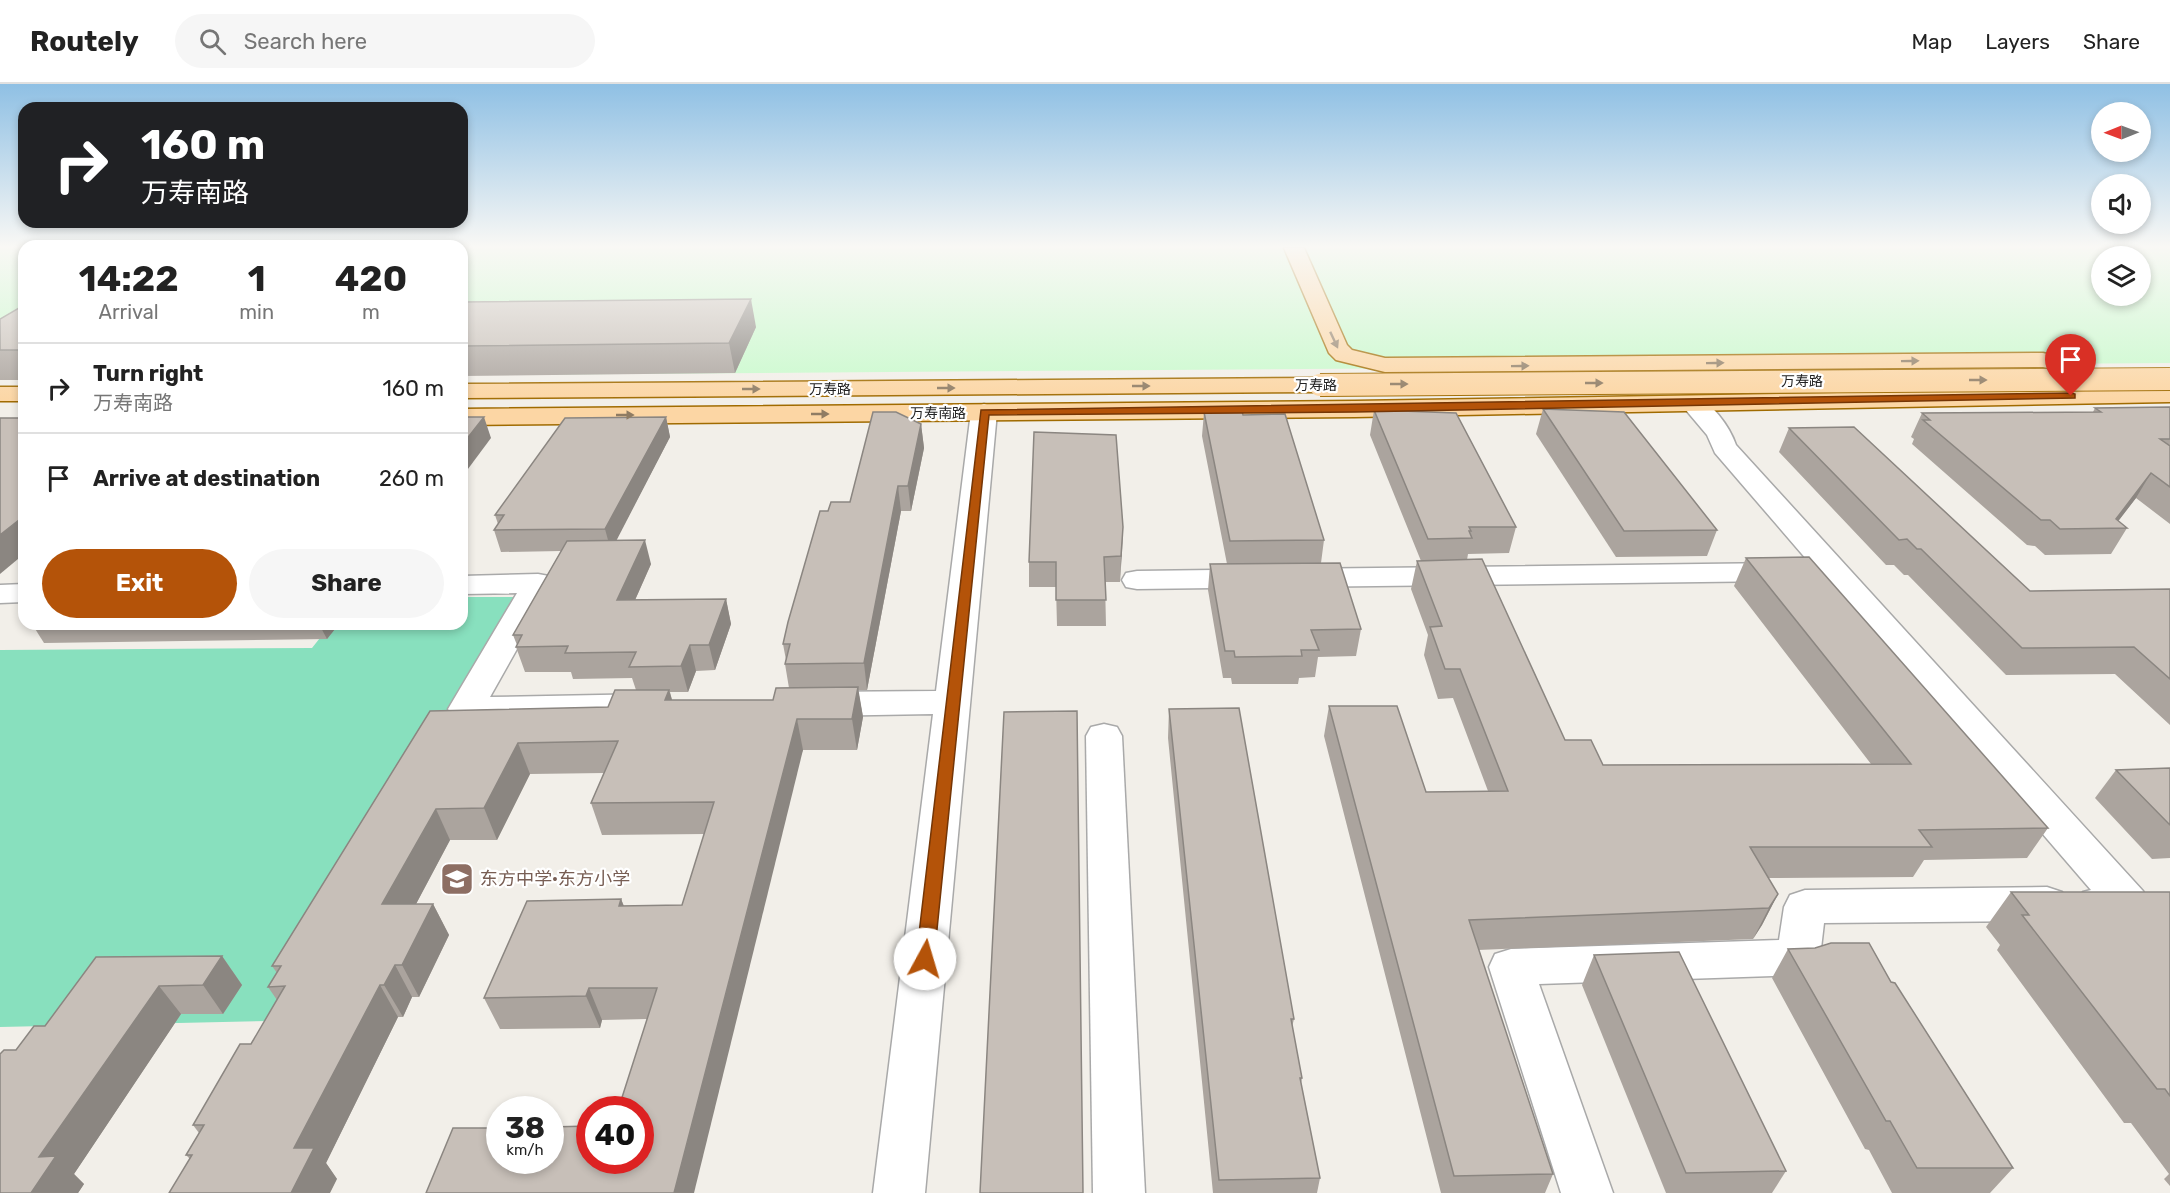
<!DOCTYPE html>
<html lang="en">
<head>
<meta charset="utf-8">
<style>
  body { margin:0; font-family:Rubik,"Noto Sans SC",sans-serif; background:#f6f6f6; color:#222; height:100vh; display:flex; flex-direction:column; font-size:22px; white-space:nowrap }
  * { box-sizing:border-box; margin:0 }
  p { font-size:20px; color:#767676 }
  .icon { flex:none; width:33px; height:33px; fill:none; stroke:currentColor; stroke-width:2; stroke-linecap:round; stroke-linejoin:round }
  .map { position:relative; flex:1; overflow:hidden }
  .sheet { position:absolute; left:18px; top:156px; width:450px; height:390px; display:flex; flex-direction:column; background:#fff; border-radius:18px; box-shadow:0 3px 9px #0003 }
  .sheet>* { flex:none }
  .top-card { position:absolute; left:18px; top:18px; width:450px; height:126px; border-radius:18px; box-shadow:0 3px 9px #0003; background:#202124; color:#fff; overflow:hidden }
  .needle { width:39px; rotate:269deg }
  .controls { position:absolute; left:2091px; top:18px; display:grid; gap:12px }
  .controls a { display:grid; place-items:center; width:60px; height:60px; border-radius:50%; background:#fff; box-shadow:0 3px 9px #0003; font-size:30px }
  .speed { position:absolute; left:486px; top:1012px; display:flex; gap:12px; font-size:30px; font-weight:700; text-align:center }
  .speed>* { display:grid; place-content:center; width:78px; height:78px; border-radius:50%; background:#fff; box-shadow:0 3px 9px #0003; line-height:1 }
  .speed small { font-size:15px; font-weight:400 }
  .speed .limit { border:9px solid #d22; background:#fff; color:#111 }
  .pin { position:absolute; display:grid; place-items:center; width:51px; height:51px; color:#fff; margin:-62px -26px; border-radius:50% 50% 50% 0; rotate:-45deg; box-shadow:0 0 6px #0007 }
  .pin .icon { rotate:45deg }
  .me { position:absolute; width:66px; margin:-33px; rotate:6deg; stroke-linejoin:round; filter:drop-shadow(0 0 4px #0008) }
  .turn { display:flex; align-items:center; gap:21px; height:126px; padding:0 24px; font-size:27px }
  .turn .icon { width:78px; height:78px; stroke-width:2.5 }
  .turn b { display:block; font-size:42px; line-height:51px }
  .eta { display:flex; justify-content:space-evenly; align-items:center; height:102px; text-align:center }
  .eta b { font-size:36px; font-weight:700; line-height:42px }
  .button { display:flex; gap:12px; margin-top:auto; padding:12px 24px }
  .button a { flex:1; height:69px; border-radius:36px; background:#b45309; color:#fff; font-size:24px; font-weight:700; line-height:69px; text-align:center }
  .button a+a { background:#f6f6f6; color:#222 }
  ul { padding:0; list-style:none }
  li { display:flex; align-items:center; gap:18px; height:90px; padding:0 24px; border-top:2px solid #e0e0e0 }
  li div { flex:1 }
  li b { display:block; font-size:22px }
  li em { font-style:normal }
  header { display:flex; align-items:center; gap:36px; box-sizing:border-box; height:84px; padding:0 30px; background:#fff; border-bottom:2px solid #e0e0e0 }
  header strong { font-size:28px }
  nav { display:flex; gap:33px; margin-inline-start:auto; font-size:21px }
  .search { width:420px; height:54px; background:#f6f6f6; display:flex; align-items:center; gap:15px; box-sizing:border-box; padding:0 21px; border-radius:33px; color:#767676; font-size:22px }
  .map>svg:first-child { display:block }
  .park { fill:#c8facc; fill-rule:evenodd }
  .pitch { fill:#88e0be }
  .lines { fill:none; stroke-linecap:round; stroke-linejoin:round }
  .minor-casing { stroke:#a9a9a9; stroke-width:3 }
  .major-casing { stroke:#a06b00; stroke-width:3 }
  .minor { fill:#fff; fill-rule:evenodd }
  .major { fill:#fcd6a4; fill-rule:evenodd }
  .major-bridge-casing { stroke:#a06b00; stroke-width:24; stroke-linecap:butt }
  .major-bridge { stroke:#fcd6a4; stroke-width:22 }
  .wall { fill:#aba49e }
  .shaded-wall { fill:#8b8681 }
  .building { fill:#c7bfb8; stroke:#8b8681; stroke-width:1.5 }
  .oneway { fill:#8f7c63 }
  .route { fill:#b45309; stroke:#753606; stroke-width:1.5 }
  .labels { text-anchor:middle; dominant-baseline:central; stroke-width:4.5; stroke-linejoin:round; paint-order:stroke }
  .far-street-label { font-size:14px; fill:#222; stroke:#fff }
  .near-education-label { font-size:18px; fill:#785e54; stroke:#fff; text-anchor:start }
</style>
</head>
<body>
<header>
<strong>Routely</strong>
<div class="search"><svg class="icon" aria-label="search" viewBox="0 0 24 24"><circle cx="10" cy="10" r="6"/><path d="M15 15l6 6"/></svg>Search here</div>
<nav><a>Map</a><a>Layers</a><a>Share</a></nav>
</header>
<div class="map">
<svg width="2170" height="1109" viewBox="0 0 2170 1109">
  <rect width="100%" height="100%" fill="#f2efe9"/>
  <g class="park">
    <rect x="0" y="164" width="24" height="130"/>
    <path d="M 462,164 L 2170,164 L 2170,279 L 462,291 ZM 2102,172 L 2140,172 L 2140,212 L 2102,212 Z"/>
  </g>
  <path class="pitch" d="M 462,513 L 518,513 L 269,937 L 0,943 L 0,566 L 312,564 L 331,540 L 462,540 Z"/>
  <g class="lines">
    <defs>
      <g id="minor">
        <path d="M 1692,312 C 1711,316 1730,343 1736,361 L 2143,807 L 2149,819 L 2143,831 C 2123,837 2103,838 2083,832 L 2077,820 L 2083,808 L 2091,806 L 1715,369 L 1707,351 L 1680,319 L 1683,314 Z"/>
        <path d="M 984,320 L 993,323 L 997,328 L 925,1109 L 873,1109 L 933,630 L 817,632 L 805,628 L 799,620 L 805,612 L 817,608 L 936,607 L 971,328 L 975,323 Z"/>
        <path d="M 1785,479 L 1796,481 L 1800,488 L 1796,495 L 1785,497 L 1137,505 L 1126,503 L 1122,496 L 1126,489 L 1137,487 Z"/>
        <path d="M 538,490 L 549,492 L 554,499 L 490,613 L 652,610 L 664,614 L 670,622 L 664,630 L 652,634 L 466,637 L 453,633 L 448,625 L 517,509 L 462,510 L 462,492 Z"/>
        <path d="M 24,500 L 24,518 L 0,519 L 0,501 Z"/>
        <path d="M 1104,640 L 1117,643 L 1122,652 L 1145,1109 L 1093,1109 L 1086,652 L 1091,643 Z"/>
        <path d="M 2047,803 L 2062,808 L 2068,820 L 2062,832 L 2047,837 L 1824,839 L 1820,873 L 1814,886 L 1798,891 L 1539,900 L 1613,1109 L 1561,1109 L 1489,883 L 1495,870 L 1511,865 L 1779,856 L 1784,823 L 1790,811 L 1805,806 Z"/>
      </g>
      <g id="major">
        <path d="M 1284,164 L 1304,164 L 1347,261 L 1352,266 L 1385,274 L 2043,269 L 2075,277 L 2118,305 L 2170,304 L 2170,318 L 1355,333 L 462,341 L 462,325 L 1355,317 L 2086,305 L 2059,287 L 2043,283 L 1385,288 L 1336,276 L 1329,269 Z"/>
        <path d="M 1320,294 L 1329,296 L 1332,301 L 1329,306 L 1320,308 L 462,314 L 462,300 Z"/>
        <rect x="0" y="303" width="24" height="14"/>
      </g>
    </defs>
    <use href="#minor" class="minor-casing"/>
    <use href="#major" class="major-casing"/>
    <use href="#minor" class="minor"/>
    <use href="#major" class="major"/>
    <defs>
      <path id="major-bridge" d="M 1320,301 L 2170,295"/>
    </defs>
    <use href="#major-bridge" class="major-bridge-casing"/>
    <use href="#major-bridge" class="major-bridge"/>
  </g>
  <g class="wall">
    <path d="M 462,218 L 756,243 L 735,289 L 462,292 Z"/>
    <path d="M 24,221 L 24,296 L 0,296 L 0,235 Z"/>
    <path d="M 2170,323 L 2170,440 L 2136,414 L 2118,437 L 2127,444 L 2111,470 L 2045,471 L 2035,462 L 2027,461 L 1912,360 L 1914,355 L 1911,353 L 1922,329 L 2093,328 L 2095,324 Z"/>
    <path d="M 1543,325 L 1717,446 L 1707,472 L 1616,473 L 1536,350 Z"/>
    <path d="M 1374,326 L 1516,443 L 1509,469 L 1468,470 L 1467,476 L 1565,656 L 1603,681 L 1871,680 L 1734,502 L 1746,474 L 2048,744 L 2027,774 L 1924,776 L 1913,793 L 1768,794 L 1778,810 L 1762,841 L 1753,855 L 1478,866 L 1553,1090 L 1545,1109 L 1441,1109 L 1324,652 L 1329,622 L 1426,708 L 1488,707 L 1453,614 L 1438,615 L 1424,571 L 1428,551 L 1411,505 L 1417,477 L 1421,477 L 1370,351 Z"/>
    <path d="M 1204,328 L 1243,331 L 1324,456 L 1321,479 L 1361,545 L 1356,572 L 1318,573 L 1315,593 L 1299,594 L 1298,600 L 1232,600 L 1231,594 L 1223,594 L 1208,506 L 1210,480 L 1227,480 L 1202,352 Z"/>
    <path d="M 666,333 L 670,353 L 616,456 L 651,480 L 635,516 L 726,515 L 731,540 L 715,586 L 696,587 L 688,608 L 670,608 L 672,616 L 773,616 L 789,604 L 785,580 L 786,576 L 783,560 L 828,427 L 850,418 L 921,340 L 924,364 L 911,427 L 901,427 L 867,606 L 858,606 L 863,633 L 857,666 L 803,666 L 640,1077 L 647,935 L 602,936 L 600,944 L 500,945 L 484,914 L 621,815 L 624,822 L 682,821 L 705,750 L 602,751 L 591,719 L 604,689 L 530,690 L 497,756 L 450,756 L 416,820 L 433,820 L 449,851 L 419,913 L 412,913 L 403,933 L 398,933 L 326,1079 L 337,1095 L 190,1075 L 186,1071 L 199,1049 L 193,1041 L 251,960 L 277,916 L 268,903 L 277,889 L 272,882 L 430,627 L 608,623 L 636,606 L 632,594 L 573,595 L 571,588 L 525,588 L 516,563 L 517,561 L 513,551 L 561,467 L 501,468 L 494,446 L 498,440 L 495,431 Z"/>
    <path d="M 1789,344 L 2030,507 L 2170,505 L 2170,641 L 2115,590 L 2006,591 L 1908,491 L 1904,491 L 1894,481 L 1886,481 L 1779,368 Z"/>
    <path d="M 1123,443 L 1120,498 L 1105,498 L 1106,542 L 1057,542 L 1056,503 L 1029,503 L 1029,478 Z"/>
    <path d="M 32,540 L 339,540 L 327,555 L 44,559 Z"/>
    <path d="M 1169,625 L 1294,935 L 1292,943 L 1302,994 L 1301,999 L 1320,1094 L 1317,1109 L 1213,1109 L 1168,654 Z"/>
    <path d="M 2170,684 L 2170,774 L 2152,775 L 2095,714 L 2116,686 Z"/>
    <path d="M 2011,808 L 2170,808 L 2170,1102 L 2164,1095 L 2169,1090 L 2131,1039 L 2124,1039 L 1997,866 L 2000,861 L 1986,843 Z"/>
    <path d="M 1788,865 L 1891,898 L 2013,1084 L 1990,1109 L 1892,1109 L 1869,1066 L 1865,1065 L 1772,894 Z"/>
    <path d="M 1594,871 L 1786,1087 L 1772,1109 L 1666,1109 L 1582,901 Z"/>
    <path d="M 222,872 L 242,901 L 223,930 L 181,930 L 74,1090 L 84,1100 L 78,1109 L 16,966 Z"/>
  </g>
  <g class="shaded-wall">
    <path d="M 751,215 L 756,243 L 735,289 L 729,259 Z"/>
    <path d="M 484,333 L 491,354 L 462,393 L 462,361 Z"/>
    <path d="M 666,333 L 670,353 L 611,467 L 605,445 Z"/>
    <path d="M 921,340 L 924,364 L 911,427 L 908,402 Z"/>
    <path d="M 2151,389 L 2136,414 L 2113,444 L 2116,435 Z"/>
    <path d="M 898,402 L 901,427 L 867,606 L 864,579 Z"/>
    <path d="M 24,432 L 24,470 L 0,490 L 0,451 Z"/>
    <path d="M 1123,443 L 1122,468 L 1120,498 L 1121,472 Z"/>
    <path d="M 645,456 L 651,480 L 624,541 L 617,516 Z"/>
    <path d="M 726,515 L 731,540 L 715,586 L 709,561 Z"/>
    <path d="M 319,540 L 339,540 L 327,555 Z"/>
    <path d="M 690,561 L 696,587 L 688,608 L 681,582 Z"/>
    <path d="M 858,603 L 863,633 L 857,666 L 852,635 Z"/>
    <path d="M 669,606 L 678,636 L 665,616 Z"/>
    <path d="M 797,635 L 803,666 L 694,1109 L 674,1109 Z"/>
    <path d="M 518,659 L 530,690 L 497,756 L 484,724 Z"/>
    <path d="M 436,725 L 450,756 L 399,852 L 382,820 Z"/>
    <path d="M 1778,810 L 1762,841 L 1753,855 L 1769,824 Z"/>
    <path d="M 621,815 L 633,847 L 619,822 Z"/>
    <path d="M 433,820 L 449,851 L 419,913 L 402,881 Z"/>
    <path d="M 222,872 L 242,901 L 223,930 L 203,901 Z"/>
    <path d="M 395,881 L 412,913 L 403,933 L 384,901 Z"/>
    <path d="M 380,901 L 398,933 L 326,1079 L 337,1095 L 330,1109 L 291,1109 L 294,1064 Z"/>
    <path d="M 159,902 L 181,930 L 74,1090 L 84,1100 L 78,1109 L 31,1109 L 39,1073 Z"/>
    <path d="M 589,904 L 602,936 L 600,944 L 586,912 Z"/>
  </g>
  <g class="building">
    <path d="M 751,215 L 729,259 L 462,262 L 462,218 Z"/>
    <path d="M 24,221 L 24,266 L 0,266 L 0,235 Z"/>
    <path d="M 2170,323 L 2170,355 L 2160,355 L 2170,362 L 2170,403 L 2151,389 L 2116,435 L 2127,444 L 2060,445 L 2050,436 L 2041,436 L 1923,336 L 1930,336 L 1922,329 L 2101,328 L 2095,324 Z"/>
    <path d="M 1543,325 L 1624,328 L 1717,446 L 1624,447 Z"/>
    <path d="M 1374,326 L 1456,329 L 1516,443 L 1469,443 L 1471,447 L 1469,447 L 1472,454 L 1428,455 Z"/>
    <path d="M 1242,327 L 1243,331 L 1285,330 L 1324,456 L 1230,457 L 1204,328 Z"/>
    <path d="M 873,328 L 896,328 L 921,340 L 908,402 L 898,402 L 864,579 L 785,580 L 790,560 L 783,560 L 788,538 L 820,427 L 828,427 L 831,418 L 850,418 Z"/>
    <path d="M 462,333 L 484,333 L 462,361 Z"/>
    <path d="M 666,333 L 605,445 L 494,446 L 504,431 L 495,431 L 565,334 Z"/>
    <path d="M 0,334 L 24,334 L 24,432 L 0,451 Z"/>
    <path d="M 1854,343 L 2030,507 L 2170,505 L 2170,595 L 2134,563 L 2022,564 L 1921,465 L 1917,465 L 1907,455 L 1899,456 L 1789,344 Z"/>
    <path d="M 1034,348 L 1116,351 L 1123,443 L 1121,472 L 1104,473 L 1106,516 L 1056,516 L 1056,478 L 1029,478 Z"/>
    <path d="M 645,456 L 617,516 L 726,515 L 709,561 L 690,561 L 681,582 L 629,583 L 636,568 L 565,569 L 568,562 L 516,563 L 522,551 L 513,551 L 567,457 Z"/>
    <path d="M 1809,473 L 2048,744 L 1919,746 L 1932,763 L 1750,763 L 1778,810 L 1769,824 L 1469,836 L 1553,1090 L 1454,1092 L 1329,622 L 1397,622 L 1426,708 L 1508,707 L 1460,585 L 1445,585 L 1430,543 L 1442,542 L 1417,477 L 1482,475 L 1565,656 L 1591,656 L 1603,681 L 1911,680 L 1746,474 Z"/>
    <path d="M 1340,479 L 1361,545 L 1311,546 L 1319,566 L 1301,566 L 1302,572 L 1235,573 L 1234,567 L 1225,567 L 1210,480 Z"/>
    <path d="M 858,603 L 852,635 L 797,635 L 674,1109 L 426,1109 L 453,1044 L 500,1044 L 500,1077 L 550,1077 L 550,1043 L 590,1042 L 590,1077 L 640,1077 L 640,1026 L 618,1026 L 657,904 L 589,904 L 586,912 L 484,914 L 527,817 L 621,815 L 619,822 L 682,821 L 714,718 L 591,719 L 618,657 L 518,659 L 484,724 L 436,725 L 382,820 L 433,820 L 402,881 L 395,881 L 384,901 L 380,901 L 294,1064 L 314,1064 L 291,1109 L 169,1109 L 192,1071 L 186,1071 L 204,1041 L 193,1041 L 240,960 L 251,960 L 285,902 L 268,903 L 281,882 L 272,882 L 430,627 L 608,623 L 615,606 L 669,606 L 665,616 L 773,616 L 776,604 Z"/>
    <path d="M 1239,624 L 1294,935 L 1291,935 L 1302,994 L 1300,994 L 1320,1094 L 1219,1096 L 1169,625 Z"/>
    <path d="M 1077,627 L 1083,1109 L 980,1109 L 1004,628 Z"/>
    <path d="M 2170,684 L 2170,741 L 2116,686 Z"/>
    <path d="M 2011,808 L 2170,808 L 2170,1012 L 2165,1005 L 2157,1005 L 2022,831 L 2029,831 Z"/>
    <path d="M 1831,859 L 1869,859 L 1891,898 L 1895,899 L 2013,1084 L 1917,1084 L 1890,1037 L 1886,1037 L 1788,865 L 1815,864 Z"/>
    <path d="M 1679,868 L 1786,1087 L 1686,1089 L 1594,871 Z"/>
    <path d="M 222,872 L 203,901 L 159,902 L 39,1073 L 56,1072 L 31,1109 L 0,1109 L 0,970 L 4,966 L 16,966 L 34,942 L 45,942 L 96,873 Z"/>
  </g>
  <defs><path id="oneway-solid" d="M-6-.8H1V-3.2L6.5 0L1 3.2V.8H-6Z" transform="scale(1.5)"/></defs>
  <g class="oneway">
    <use href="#oneway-solid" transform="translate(1334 256) rotate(65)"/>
    <use href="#oneway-solid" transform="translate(1910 277) rotate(-1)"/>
    <use href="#oneway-solid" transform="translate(1715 279) rotate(-1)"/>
    <use href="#oneway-solid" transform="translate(1520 282) rotate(-1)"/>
    <use href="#oneway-solid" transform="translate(1978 296)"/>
    <use href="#oneway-solid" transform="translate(1594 299)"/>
    <use href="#oneway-solid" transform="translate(1399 300)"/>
    <use href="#oneway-solid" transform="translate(1141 302)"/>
    <use href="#oneway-solid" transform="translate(946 304)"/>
    <use href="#oneway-solid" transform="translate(751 305)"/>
    <use href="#oneway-solid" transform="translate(820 330)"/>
    <use href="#oneway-solid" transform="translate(625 331)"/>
  </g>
  <linearGradient id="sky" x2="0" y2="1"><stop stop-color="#8fc0e4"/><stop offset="0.51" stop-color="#f9f8f5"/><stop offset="1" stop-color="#f9f8f5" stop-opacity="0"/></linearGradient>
  <rect width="2170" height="319" fill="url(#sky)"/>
  <path class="route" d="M 2071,309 L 2075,310 L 2075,314 L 1355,328 L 989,331 L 934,875 L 931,881 L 925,883 L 918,881 L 916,875 L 981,326 Z"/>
  <defs>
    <symbol id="school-square" viewBox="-11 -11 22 22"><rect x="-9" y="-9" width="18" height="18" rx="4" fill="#8d6e63" stroke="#fff"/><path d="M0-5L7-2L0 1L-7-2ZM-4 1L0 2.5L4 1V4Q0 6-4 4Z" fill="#fff"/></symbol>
  </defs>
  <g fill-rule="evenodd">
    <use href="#school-square" x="438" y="776" width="38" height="38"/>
  </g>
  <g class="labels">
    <g class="far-street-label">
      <text x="1802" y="297">万寿路</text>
      <text x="1316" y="301">万寿路</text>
      <text x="830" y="305">万寿路</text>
      <text x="938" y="329">万寿南路</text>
    </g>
    <g class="near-education-label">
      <text x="480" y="795">东方中学·东方小学</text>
    </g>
  </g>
</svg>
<div class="controls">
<a><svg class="needle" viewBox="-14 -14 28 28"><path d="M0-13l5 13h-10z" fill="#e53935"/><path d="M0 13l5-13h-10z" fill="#767676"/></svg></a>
<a><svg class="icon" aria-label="sound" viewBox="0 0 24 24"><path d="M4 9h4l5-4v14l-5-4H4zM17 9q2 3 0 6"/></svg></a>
<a><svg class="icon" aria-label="layers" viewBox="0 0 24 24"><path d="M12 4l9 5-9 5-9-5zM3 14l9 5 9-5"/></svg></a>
</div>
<div class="speed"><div>38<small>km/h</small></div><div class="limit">40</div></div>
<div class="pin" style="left:2071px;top:312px;background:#d93025"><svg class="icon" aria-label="arrive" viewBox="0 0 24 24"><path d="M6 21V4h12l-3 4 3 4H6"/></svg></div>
<svg class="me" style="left:925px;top:875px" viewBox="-20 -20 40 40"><circle r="19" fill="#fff"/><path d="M0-13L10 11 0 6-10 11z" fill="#b45309"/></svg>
<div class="top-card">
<div class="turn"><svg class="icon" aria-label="right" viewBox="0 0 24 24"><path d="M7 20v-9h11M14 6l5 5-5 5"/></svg><div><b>160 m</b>万寿南路</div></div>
</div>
<section class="sheet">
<div class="eta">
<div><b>14:22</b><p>Arrival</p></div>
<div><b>1</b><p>min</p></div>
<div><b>420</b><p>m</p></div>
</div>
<ul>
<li><svg class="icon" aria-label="right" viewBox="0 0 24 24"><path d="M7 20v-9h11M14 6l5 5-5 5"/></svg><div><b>Turn right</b><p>万寿南路</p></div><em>160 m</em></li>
<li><svg class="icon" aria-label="arrive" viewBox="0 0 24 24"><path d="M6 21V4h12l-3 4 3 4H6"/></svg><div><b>Arrive at destination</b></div><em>260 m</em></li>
</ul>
<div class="button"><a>Exit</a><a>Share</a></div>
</section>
</div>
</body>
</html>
